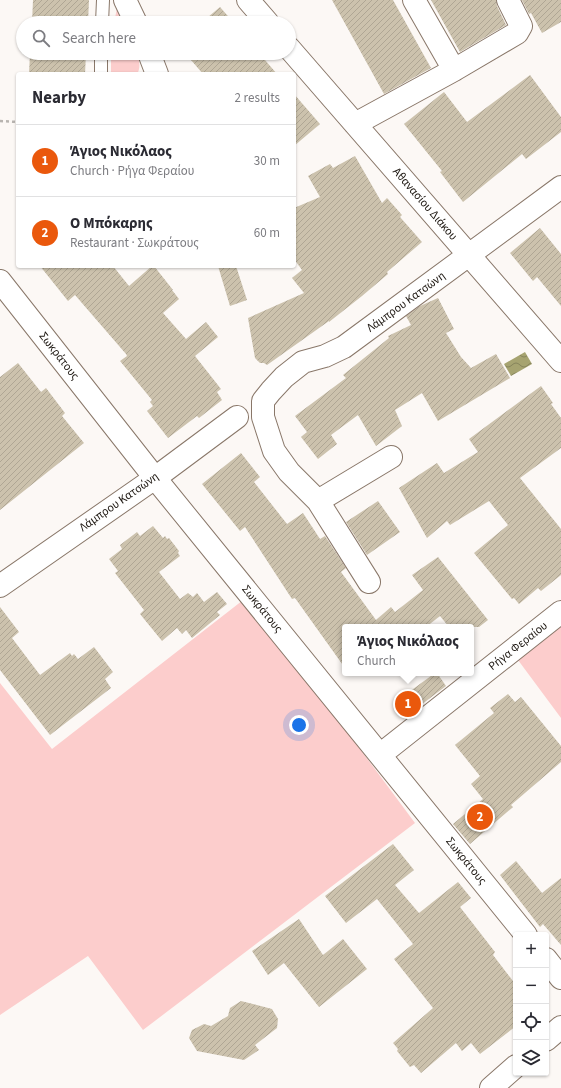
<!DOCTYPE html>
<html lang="en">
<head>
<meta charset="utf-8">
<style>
	body { margin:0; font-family:"Source Sans 3",sans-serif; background:#f2f2f3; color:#2b2b33 }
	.controls { position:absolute; right:12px; bottom:12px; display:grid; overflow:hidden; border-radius:4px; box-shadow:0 1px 3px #0004 }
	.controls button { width:36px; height:36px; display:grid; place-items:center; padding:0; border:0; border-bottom:1px solid #e1e1e2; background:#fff; color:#2b2b33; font:20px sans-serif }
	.you { position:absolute; left:299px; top:725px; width:14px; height:14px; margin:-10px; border:3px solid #fff; border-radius:50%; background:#1a73e8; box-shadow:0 0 0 6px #1a73e833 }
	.badge { display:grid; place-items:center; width:26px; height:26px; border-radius:50%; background:#ea580c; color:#fff; font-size:13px; font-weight:700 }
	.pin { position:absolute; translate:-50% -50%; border:2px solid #fff; box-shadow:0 1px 4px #0006 }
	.popup { position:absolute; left:342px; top:624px; width:132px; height:52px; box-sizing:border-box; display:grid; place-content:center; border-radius:4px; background:#fff; filter:drop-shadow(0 1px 3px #0005); font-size:13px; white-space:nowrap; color:#7c7c81 }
	.popup b { font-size:15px; color:#2b2b33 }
	.popup::after { content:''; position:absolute; left:50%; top:100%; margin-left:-8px; border:8px solid transparent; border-top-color:#fff }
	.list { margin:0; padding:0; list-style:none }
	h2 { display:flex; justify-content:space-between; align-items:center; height:52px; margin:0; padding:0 16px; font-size:17px }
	h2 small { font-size:13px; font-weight:400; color:#7c7c81 }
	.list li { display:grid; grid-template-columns:26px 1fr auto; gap:12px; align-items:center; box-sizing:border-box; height:72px; padding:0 16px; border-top:1px solid #e1e1e2 }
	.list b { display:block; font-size:15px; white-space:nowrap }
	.list p { margin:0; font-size:13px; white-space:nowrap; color:#7c7c81 }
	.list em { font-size:13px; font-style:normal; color:#7c7c81 }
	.icon { flex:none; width:22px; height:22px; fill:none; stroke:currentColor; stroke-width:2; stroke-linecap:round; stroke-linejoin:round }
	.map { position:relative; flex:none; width:561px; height:1088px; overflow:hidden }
	.search { position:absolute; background:#fff; box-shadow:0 1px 3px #0004; left:16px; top:16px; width:280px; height:44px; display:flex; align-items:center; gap:10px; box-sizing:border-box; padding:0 14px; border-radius:22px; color:#7c7c81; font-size:15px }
	.panel { position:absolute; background:#fff; box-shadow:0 1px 3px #0004; left:16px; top:72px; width:280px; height:196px; border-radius:4px }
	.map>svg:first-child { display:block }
	.green { fill:#fccdcc }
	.water { fill:url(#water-waves) }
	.building { fill:url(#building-hatch) }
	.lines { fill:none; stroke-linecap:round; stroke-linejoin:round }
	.lane-casing { stroke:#897769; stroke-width:14 }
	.street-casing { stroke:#897769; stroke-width:24 }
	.secondary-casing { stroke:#897769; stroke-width:24 }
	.path { stroke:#b8b4b0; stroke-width:2.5; stroke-dasharray:3 3; stroke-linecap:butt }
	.lane { stroke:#fff; stroke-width:12 }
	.street { stroke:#fff; stroke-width:22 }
	.secondary { stroke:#fff; stroke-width:22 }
	.labels { text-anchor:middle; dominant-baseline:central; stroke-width:3; stroke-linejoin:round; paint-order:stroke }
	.street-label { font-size:12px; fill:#1c1610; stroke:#fff }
</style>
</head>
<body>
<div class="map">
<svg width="561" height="1088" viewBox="0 0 561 1088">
	<defs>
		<pattern id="water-waves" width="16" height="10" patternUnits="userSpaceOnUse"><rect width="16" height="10" fill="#a6a370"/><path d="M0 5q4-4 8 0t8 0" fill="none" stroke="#86845b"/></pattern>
		<pattern id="building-hatch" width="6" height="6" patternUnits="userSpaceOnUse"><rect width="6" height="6" fill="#ccc2ad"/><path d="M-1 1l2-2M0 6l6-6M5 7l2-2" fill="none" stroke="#afa694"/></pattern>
	</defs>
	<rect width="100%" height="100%" fill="#fcf8f5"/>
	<!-- green -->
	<path class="green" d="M118 3 129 23H114Z
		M111 53H138C139 60 141 68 137 74H111Z
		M247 597 415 823 143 1030 88 956 0 1015V683L52 749Z
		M561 626V718L518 660Z"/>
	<!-- water -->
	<path class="water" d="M525 352 532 364 511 376 504 364Z"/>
	<!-- building -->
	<path class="building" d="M33 0H89L88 23H32Z
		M332 0H393L431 68 384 94Z
		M431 0H496L497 6 506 25 460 52Z
		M522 0H561V22L542 33 531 13 529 14Z
		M220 7 234 23H201Z
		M30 53H86L85 74H29Z
		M185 53H259L277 74H203Z
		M530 75 561 117V132L526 159 522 154 463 202 440 172 442 171 404 124 444 92 467 122Z
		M294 94 320 124 294 146Z
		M355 156 382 203 387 198 402 215 400 217 422 242 387 272 388 274 362 296 329 322V321L267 365 264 363H260L255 358 248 318 304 293 292 278 302 270 294 259V208L320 197 308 176 330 164 333 168Z
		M540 228 561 254V306L537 277 533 281 510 253Z
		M40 266H113L129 286 152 266H154L173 290H172L179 299 163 313 186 339 206 322 218 337 195 356 221 389 217 392 222 400 199 418 197 416 168 438 147 411 153 406 150 402 152 400 120 361 127 356 126 354 75 295 68 301Z
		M218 266H236L247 300 230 306Z
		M438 298 454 329 446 333 461 357 471 368 496 354 510 378 438 421 422 393 395 410 402 426 376 446 358 415 331 435 337 444 318 459 301 437 307 432 295 416 346 378 343 375 389 338 388 336 411 325 406 316 420 306Z
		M18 363 41 392 46 388 65 413 62 416 84 443 0 510V377Z
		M541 386 553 403 551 404 561 418V448L520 478 561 529V575L541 591 538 588 519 604 514 598 512 599 474 553 508 525 489 501 450 525 447 521 427 538 399 488 437 463 444 473 478 452 469 439Z
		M241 453 260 477 254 482 287 524 303 513 320 539 325 536 346 568 341 572 376 620 391 607 395 612 423 590 412 575 438 557 488 620 479 627H449L440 616 426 627H345V668L295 598 292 599 245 527 240 531 202 484Z
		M378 501 400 532 367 555 346 522Z
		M153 526 163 538 165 536 167 539 169 538 179 551 178 553 180 556 159 572 180 599 188 593 193 597 197 593 204 602 217 592 227 604 217 612 220 615 192 638 186 630 182 634 177 628 162 641 140 614 144 610 115 573 118 571 109 559 122 549 120 545 137 532 140 536Z
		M0 607 19 632 12 638 40 675 70 653 72 656 74 654 78 659 94 647 113 672 105 679 111 688 50 735 0 670Z
		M435 673H437L446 686 405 717 394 703Z
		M508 694 515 702 521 697 561 746V762L511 805 513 807 470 844 453 824 483 799 471 784 480 776 455 745 494 713 490 708Z
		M393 844 414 870 395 885 419 913 458 882 471 898 460 907 495 952 493 955 516 985V1026L480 1054 471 1043 462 1051 456 1043 421 1073 414 1065 410 1067 397 1051 398 1049 393 1043 433 1008 394 959 413 944 377 899 346 923 325 896Z
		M516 861 542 893 561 878V945L543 924 540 927 500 875Z
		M299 919 323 955 343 939 367 969 319 1007 284 963 268 975 252 951Z
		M241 1001 272 1009 278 1019 277 1028 255 1045 259 1050 244 1060 197 1051 189 1038 192 1030 204 1024 211 1026 228 1016 230 1008Z"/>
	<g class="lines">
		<!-- lane casing -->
		<g class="lane-casing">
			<path id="lane" d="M102 23 103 0
				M101 74V53"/>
		</g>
		<!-- street casing -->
		<g class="street-casing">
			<path id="street" d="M125 0 136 23
				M248 0 268 23
				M414 0 454 70
				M289 48 561 361
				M149 53 157 74
				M355 124 454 70 517 33 521 26 508 0
				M0 281 155 478 526 935
				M318 501 391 457
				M369 582 318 501 289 472 274 451 263 417V401L271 391 284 377 303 362 325 356 344 347 561 187
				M0 586 155 478 237 417
				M380 755 561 612
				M546 959 561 978"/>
		</g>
		<!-- secondary casing -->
		<g class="secondary-casing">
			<path id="secondary" d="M546 1040 561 1027
				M491 1088 516 1066"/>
		</g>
		<!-- path -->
		<path class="path" d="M0 121 18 122"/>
		<!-- lane -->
		<use href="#lane" class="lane"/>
		<!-- street -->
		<use href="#street" class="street"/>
		<!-- secondary -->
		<use href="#secondary" class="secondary"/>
	</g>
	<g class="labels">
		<!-- street labels -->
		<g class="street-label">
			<text transform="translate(425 204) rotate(49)">Αθανασίου Διάκου</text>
			<text transform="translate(406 302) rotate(-36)">Λάμπρου Κατσώνη</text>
			<text transform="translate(59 356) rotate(52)">Σωκράτους</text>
			<text transform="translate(119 502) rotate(-35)">Λάμπρου Κατσώνη</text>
			<text transform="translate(262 609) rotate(51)">Σωκράτους</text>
			<text transform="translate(518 646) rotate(-38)">Ρήγα Φεραίου</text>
			<text transform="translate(466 861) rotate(51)">Σωκράτους</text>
		</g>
	</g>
</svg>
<div class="controls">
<button>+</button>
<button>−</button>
<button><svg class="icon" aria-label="locate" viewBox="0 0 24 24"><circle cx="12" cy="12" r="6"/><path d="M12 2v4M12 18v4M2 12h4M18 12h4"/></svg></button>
<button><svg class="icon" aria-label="layers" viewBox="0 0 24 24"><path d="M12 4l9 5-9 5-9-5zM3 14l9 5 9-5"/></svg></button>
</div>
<div class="you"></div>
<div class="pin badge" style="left:408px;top:704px">1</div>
<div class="popup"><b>Άγιος Νικόλαος</b>Church</div>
<div class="pin badge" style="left:480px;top:817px">2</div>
<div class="search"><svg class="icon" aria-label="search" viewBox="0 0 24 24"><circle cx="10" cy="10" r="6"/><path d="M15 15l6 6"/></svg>Search here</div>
<section class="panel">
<h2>Nearby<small>2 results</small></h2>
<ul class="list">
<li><span class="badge">1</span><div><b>Άγιος Νικόλαος</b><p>Church · Ρήγα Φεραίου</p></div><em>30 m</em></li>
<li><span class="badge">2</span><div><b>Ο Μπόκαρης</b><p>Restaurant · Σωκράτους</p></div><em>60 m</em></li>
</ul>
</section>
</div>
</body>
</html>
